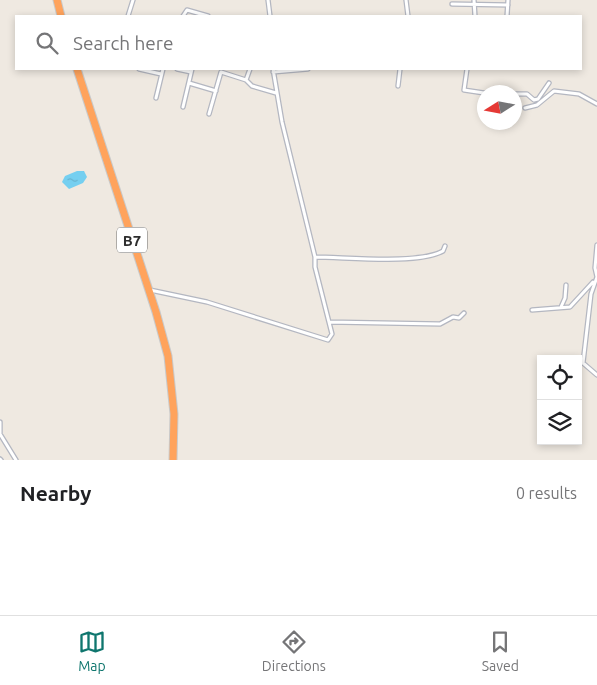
<!DOCTYPE html>
<html lang="en">
<head>
<meta charset="utf-8">
<style>
	body { margin:0; font-family:Ubuntu,sans-serif; background:#f6f6f6; color:#202124 }
	.controls { position:absolute; right:15px; bottom:15px; display:grid; overflow:hidden; border-radius:0px; box-shadow:0 2px 8px #0003 }
	.controls button { width:45px; height:45px; display:grid; place-items:center; padding:0; border:0; border-bottom:1px solid #e0e0e0; background:#fff; color:#202124; font:25px sans-serif }
	.compass { position:absolute; left:477px; top:85px; width:45px; height:45px; border-radius:50%; background:#fff; box-shadow:0 2px 8px #0003; rotate:259deg }
	.list { margin:0; padding:0; list-style:none }
	h2 { display:flex; justify-content:space-between; align-items:center; height:65px; margin:0; padding:0 20px; font-size:21px }
	h2 small { font-size:16px; font-weight:400; color:#757577 }
	.icon { flex:none; width:28px; height:28px; fill:none; stroke:currentColor; stroke-width:2; stroke-linecap:round; stroke-linejoin:round }
	.map { position:relative; flex:none; width:597px; height:460px; overflow:hidden }
	.search { position:absolute; background:#fff; box-shadow:0 2px 8px #0003; left:15px; right:15px; top:15px; height:55px; display:flex; align-items:center; gap:12px; box-sizing:border-box; padding:0 18px; border-radius:0px; color:#757577; font-size:19px }
	.sheet { height:155px; background:#fff }
	nav { display:flex; justify-content:space-around; align-items:center; box-sizing:border-box; height:70px; border-top:1px solid #e0e0e0; background:#fff; font-size:14px; color:#757577 }
	nav a { display:grid; justify-items:center; gap:2px }
	nav .on { color:#0f766e }
	.map>svg:first-child { display:block }
	.water { fill:url(#water-ripples) }
	.lines { fill:none; stroke-linecap:round; stroke-linejoin:round }
	.street-casing { stroke:#b4b7c1; stroke-width:5.5 }
	.highway-casing { stroke:#c9c9c9; stroke-width:9 }
	.street { stroke:#fff; stroke-width:3 }
	.highway { stroke:#ffa35c; stroke-width:7 }
	.labels { text-anchor:middle; dominant-baseline:central; stroke-width:4; stroke-linejoin:round; paint-order:stroke }
	.shield { fill:#fff; stroke:#6d6d6d; stroke-width:1 }
	.shield-label { font-size:15px; font-weight:bold; fill:#2e2e2e }
</style>
</head>
<body>
<div class="map">
<svg width="597" height="460" viewBox="0 0 597 460">
	<defs>
		<pattern id="water-ripples" width="26" height="14" patternUnits="userSpaceOnUse" patternTransform="scale(1.25)"><rect width="26" height="14" fill="#75cff0"/><path d="M2 4q2-2 4 0t4 0M15 11q2-2 4 0t4 0" fill="none" stroke="#66b2ce"/></pattern>
	</defs>
	<rect width="100%" height="100%" fill="#efe9e1"/>
	<!-- water -->
	<path class="water" d="M77 171H84L87 177 83 183 69 189 62 182 65 176Z"/>
	<g class="lines">
		<!-- street casing -->
		<g class="street-casing">
			<path id="street" d="M268 0 270 16
				M406 0 408 16
				M474 0 475 16
				M452 4 508 5
				M128 16 133 0
				M183 16 187 10 208 16
				M507 16 508 0
				M139 69 161 74
				M177 69 191 72
				M273 69 282 122 315 257
				M467 69 464 90 484 93
				M273 72 308 69
				M246 80 250 69
				M189 83 216 91
				M398 86 400 69
				M514 94H527L534 100 538 99 549 83
				M156 98 163 69
				M183 107 192 69
				M525 108 537 105 554 91 579 94 597 104
				M209 114 221 72 246 80 252 86 276 93
				M597 245 595 268 597 277 591 294 583 363 597 375
				M150 290 207 302 328 340 332 334 315 267V257C346 257 418 265 443 251L445 246
				M561 307 565 298 566 285
				M532 310 570 307 593 282
				M329 322 440 324 453 317 459 318 464 313
				M0 422V434L16 460
				M0 459 1 460"/>
		</g>
		<!-- highway casing -->
		<g class="highway-casing">
			<path id="highway" d="M57 0 61 16
				M77 69 156 312 168 356 174 414 173 460"/>
		</g>
		<!-- street -->
		<use href="#street" class="street"/>
		<!-- highway -->
		<use href="#highway" class="highway"/>
	</g>
	<g class="labels">
		<!-- shield labels -->
		<rect class="shield" x="117" y="227.5" width="30" height="25" rx="4"/>
		<g class="shield-label">
			<text x="132" y="240">B7</text>
		</g>
	</g>
</svg>
<div class="controls">
<button><svg class="icon" aria-label="locate" viewBox="0 0 24 24"><circle cx="12" cy="12" r="6"/><path d="M12 2v4M12 18v4M2 12h4M18 12h4"/></svg></button>
<button><svg class="icon" aria-label="layers" viewBox="0 0 24 24"><path d="M12 4l9 5-9 5-9-5zM3 14l9 5 9-5"/></svg></button>
</div>
<svg class="compass" viewBox="-18 -18 36 36"><path d="M0-13l5 13h-10z" fill="#e53935"/><path d="M0 13l5-13h-10z" fill="#757577"/></svg>
<div class="search"><svg class="icon" aria-label="search" viewBox="0 0 24 24"><circle cx="10" cy="10" r="6"/><path d="M15 15l6 6"/></svg>Search here</div>
</div>
<section class="sheet">
<h2>Nearby<small>0 results</small></h2>
<ul class="list">
</ul>
</section>
<nav>
<a class="on"><svg class="icon" aria-label="map" viewBox="0 0 24 24"><path d="M3 6l6-2 6 2 6-2v14l-6 2-6-2-6 2zM9 4v14M15 6v14"/></svg>Map</a>
<a><svg class="icon" aria-label="directions" viewBox="0 0 24 24"><path d="M12 3l9 9-9 9-9-9zM9 14v-3h6M13 9l2 2-2 2"/></svg>Directions</a>
<a><svg class="icon" aria-label="saved" viewBox="0 0 24 24"><path d="M7 4h10v16l-5-4-5 4z"/></svg>Saved</a>
</nav>
</body>
</html>
